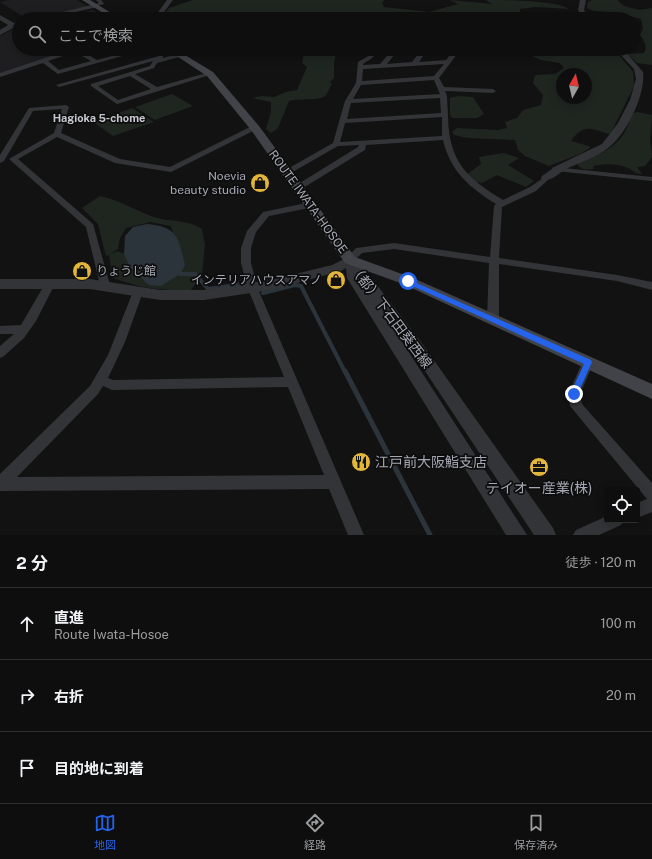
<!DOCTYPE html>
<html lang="ja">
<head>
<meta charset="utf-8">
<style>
	body { margin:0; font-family:"Public Sans","Noto Sans JP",sans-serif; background:#1c1c1c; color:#f1f3f6 }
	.controls { position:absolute; right:12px; bottom:12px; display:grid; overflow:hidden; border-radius:4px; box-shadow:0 2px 10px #0003 }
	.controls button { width:36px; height:36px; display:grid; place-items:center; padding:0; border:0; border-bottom:1px solid #2e2e2e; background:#0e0e0e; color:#f1f3f6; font:20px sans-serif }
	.compass { position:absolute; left:556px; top:68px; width:36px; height:36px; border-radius:50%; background:#0e0e0e; box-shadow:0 2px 10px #0003; rotate:8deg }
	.stop { position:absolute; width:12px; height:12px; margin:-9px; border:3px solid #2563eb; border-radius:50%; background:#fff }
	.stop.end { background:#2563eb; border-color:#fff; box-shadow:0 1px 4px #0008 }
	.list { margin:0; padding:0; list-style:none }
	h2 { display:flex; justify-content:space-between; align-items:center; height:52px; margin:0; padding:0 16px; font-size:17px }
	h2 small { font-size:13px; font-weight:400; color:#9b9c9e }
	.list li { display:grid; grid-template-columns:26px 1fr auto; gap:12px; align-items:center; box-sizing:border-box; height:72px; padding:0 16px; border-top:1px solid #2e2e2e }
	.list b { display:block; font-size:15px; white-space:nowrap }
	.list p { margin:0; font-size:13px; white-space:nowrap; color:#9b9c9e }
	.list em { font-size:13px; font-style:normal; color:#9b9c9e }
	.icon { flex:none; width:22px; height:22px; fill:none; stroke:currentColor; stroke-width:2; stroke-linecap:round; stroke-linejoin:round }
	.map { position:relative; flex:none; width:652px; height:535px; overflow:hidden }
	.search { position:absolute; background:#0e0e0e; box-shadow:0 2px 10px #0003; left:12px; right:12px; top:12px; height:44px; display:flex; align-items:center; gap:10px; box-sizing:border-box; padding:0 14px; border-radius:22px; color:#9b9c9e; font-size:15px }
	.sheet { height:268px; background:#0e0e0e }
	nav { display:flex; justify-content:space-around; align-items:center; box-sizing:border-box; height:56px; border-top:1px solid #2e2e2e; background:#0e0e0e; font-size:11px; color:#9b9c9e }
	nav a { display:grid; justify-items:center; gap:2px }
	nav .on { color:#2563eb }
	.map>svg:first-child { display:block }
	.built { fill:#1e1e20 }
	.green { fill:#1f2620; fill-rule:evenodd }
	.water { fill:#2c343b }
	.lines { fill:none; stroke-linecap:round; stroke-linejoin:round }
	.stream-far1 { stroke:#2c343b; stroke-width:4 }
	.stream { stroke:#2c343b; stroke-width:5 }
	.minor { fill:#333438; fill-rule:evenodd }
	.tertiary { fill:#333438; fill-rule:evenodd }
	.secondary { fill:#414348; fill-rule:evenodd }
	.route { fill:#2563eb }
	.labels { text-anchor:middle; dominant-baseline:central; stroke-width:3.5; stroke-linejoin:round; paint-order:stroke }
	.far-neighbourhood-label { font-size:11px; font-weight:bold; fill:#c5c7cf; stroke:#0d0d0e }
	.poi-label { font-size:12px; fill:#a5a8b3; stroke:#0d0d0e; text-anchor:end }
	.street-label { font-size:12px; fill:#a5a8b3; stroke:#0d0d0e }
	.near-street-label { font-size:14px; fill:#a5a8b3; stroke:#0d0d0e }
	.near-poi-label { font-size:14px; fill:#a5a8b3; stroke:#0d0d0e; text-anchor:start }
</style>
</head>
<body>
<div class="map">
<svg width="652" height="535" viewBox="0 0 652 535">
	<rect width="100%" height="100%" fill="#121213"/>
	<!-- built -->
	<path class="built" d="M9 0H77L89 7 37 19H27L0 2Z
		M93 10 108 19H52Z
		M19 26V49H75L0 74V36Z"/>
	<!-- green -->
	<path class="green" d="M193 0H384L382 3 384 7 429 12 458 4 450 0 492 4 486 0C503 0 557 0 569 9L535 7 520 9V12L462 13 408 19H161L169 8Z
		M592 0H617L624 6 639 10 652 8V65L637 63 627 54 644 53C648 46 644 41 640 35L643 28 641 19 613 12 594 11 587 8 588 2Z
		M510 14 582 19H430L463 15Z
		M305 49H345L336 54 334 62V78L330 82 332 84C329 88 328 93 325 96 320 101 298 98 289 101L278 128 271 133 266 129 271 112V102L252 98 262 96 274 97 286 92 297 90 307 67 302 63Z
		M552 49H614L633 72 634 86 611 133 608 134C590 128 583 124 571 141L589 146 590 148 580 154 549 166 525 156 518 150 515 140 468 138 454 135 452 132 457 128 498 130 507 128 505 122 517 118 523 110 541 105 543 95 533 83 535 75 555 74 564 68 560 63 541 60 530 55 556 54 557 52ZM562 74H586V98H562Z
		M172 94 193 106 155 120 135 107Z
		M458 96 473 97 484 114 477 118H452L450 115V98Z
		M132 108 154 122 113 136 93 122Z
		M638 112 652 115 650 141 652 157 645 166 637 167 642 174C634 174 633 170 628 168 617 163 603 164 593 166L594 169C588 170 580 170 577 164 595 156 615 150 626 130 628 125 630 119 633 113Z
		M503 153 519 158 508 165 534 181 526 187 497 175 482 183 473 181 466 175 481 164 479 157Z
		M100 196C121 200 140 214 161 219 176 222 188 220 202 229L205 245 202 275 191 290C163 291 139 288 113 278L109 255 106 256 98 224 82 208ZM150 222 171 226 177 249 128 256 118 251 110 254 118 249 120 238 126 228Z"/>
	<!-- water -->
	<path class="water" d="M147 224C178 227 178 237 185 265L180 274 161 286 149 285 130 267 124 254 125 236 133 227Z"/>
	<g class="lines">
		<!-- stream-far1 -->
		<path class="stream-far1" d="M180 274H195L208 289 242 284
			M263 293 295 285 301 286 345 372"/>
		<!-- stream -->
		<path class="stream" d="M345 371 430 535"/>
		<!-- minor -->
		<path class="minor" d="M96 0H101L104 4 93 7V5L99 3Z
			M72 49H81L80 50 97 60 138 49H147L58 74 43 63 0 77V73ZM75 52 91 61 59 70 48 61Z
			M375 49 380 50 371 59 364 63 363 65 380 64 393 49H399L387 64 412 62 422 49H428L419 62 446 60 455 49H461L439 78 444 87 493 89 496 91 493 93 445 91 447 96C447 102 448 110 448 117 449 162 467 178 503 200L530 187 546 176 550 178 536 191 502 207 499 258 617 275 652 282V290L617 281 499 264V319L497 322H489L487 319 489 263 394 249 362 253 353 262H347L345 260 356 248 394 243 490 257 494 206 496 204C470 188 450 171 443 140L366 145 365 150 298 191 295 190V186L358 147 359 145 338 146 289 174H283L282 172 333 143 345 101 356 83 358 62 367 57ZM444 64 434 76 362 81 363 69ZM434 80 440 94 353 99 361 85ZM440 98 441 113 347 119 351 103ZM442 117V136L340 142 345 123Z
			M181 53 183 54V56L157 63 154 68 135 74 157 87 210 72 213 74 117 104 91 86V84L150 66 153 61 59 87 56 85 159 56H163V58ZM130 76 151 89 118 100 98 86Z
			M66 105 69 107 61 133 120 159 170 167 252 126 259 128 171 172 115 163 57 137 18 159 93 224 110 285 105 289 100 285 86 227 9 159 54 133 62 109 33 111 4 161 0 163V155L29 108Z
			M553 167 652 177V181L556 171 552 169Z
			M311 202 314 203 315 205 314 207 269 216 256 232 251 248V263L258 289 364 535H348L329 489 0 491V474L90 386 108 355 134 289H142L143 292 125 342 108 378 113 380 284 377 248 289 241 263V248L247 231 263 212ZM103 386 112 390 288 387 324 475 17 477 98 394Z
			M50 280 55 284 36 321 24 338 4 356 0 358V346L14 334H0V326L21 325 46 282Z
			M588 357 592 359 594 362 580 394 582 404 652 483V512L637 518V503L647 499 570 406 568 394 584 359Z
			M607 516V520H624L621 525 599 535H573L576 530Z"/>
		<!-- tertiary -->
		<path class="tertiary" d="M167 0H173L159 19H153Z
			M580 0H586L584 10 590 19H584L578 10Z
			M95 4 97 5V7L46 19H34Z
			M0 15 14 23 19 21V25L0 35V30L8 25 0 20Z
			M615 49H623L643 72C646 94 626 135 608 148 596 158 580 162 566 169 559 173 551 182 542 180L541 178 542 176 556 166 602 144 618 123 630 100 636 79 634 69Z
			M350 256 356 258 421 342 553 528 556 535H534L411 350 388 320 527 535H506L347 278 346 268 341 271 271 290 204 300H160L90 289H0V279H90L160 290H204L271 280 332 265Z"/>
		<!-- secondary -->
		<path class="secondary" d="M82 0H90L121 19H113Z
			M166 49H175L213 72 259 126 355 257 413 278 652 384V399L403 284 345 263 251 130 207 76Z"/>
	</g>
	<!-- route -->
	<path class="route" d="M406 280H410L591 360 592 362 577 396 574 397 570 394 584 364 406 283Z"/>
	<!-- icons -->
	<defs>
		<g id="shop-disc" transform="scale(1)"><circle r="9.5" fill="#e2b53b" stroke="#0d0d0e"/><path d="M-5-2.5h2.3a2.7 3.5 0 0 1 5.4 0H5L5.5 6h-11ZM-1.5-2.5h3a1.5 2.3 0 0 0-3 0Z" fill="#111"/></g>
		<g id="restaurant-disc" transform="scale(1)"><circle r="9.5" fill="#e2b53b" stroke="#0d0d0e"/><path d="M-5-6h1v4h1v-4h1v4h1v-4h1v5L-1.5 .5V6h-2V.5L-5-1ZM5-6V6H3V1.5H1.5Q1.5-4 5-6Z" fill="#111"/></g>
		<g id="office-disc" transform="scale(1)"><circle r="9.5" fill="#e2b53b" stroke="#0d0d0e"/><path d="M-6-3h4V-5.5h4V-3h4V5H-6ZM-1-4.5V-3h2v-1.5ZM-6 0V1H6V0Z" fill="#111"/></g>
	</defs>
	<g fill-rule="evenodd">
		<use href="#shop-disc" x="260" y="183"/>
		<use href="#shop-disc" x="82" y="271"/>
		<use href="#shop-disc" x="336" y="280"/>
		<use href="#restaurant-disc" x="361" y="462"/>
		<use href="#office-disc" x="539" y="467"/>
	</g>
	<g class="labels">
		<!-- far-neighbourhood labels -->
		<g class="far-neighbourhood-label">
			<text x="99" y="118">Hagioka 5-chome</text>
		</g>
		<!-- poi labels -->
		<g class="poi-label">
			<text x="246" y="176">Noevia<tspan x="246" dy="14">beauty studio</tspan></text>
			<text x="96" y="271" text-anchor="start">りょうじ館</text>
			<text x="322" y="280">インテリアハウスアマノ</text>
		</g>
		<!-- street labels -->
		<g class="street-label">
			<text transform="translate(308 202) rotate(54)">ROUTE IWATA-HOSOE</text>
		</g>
		<!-- near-street labels -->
		<g class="near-street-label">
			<text transform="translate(391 316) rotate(53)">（都）下石田葵西線</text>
		</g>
		<!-- near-poi labels -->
		<g class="near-poi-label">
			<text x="375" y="462">江戸前大阪鮨支店</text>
			<text x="539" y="488" text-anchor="middle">テイオー産業(株)</text>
		</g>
	</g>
</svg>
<div class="controls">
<button><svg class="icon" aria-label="locate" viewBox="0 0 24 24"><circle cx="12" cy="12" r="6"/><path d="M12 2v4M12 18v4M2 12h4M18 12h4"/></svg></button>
</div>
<svg class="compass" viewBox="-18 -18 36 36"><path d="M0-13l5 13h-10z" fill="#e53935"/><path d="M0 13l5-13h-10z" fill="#9b9c9e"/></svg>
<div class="stop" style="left:408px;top:281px"></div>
<div class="stop end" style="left:574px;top:394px"></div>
<div class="search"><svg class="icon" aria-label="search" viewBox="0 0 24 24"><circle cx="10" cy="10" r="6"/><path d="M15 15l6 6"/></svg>ここで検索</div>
</div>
<section class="sheet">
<h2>2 分<small>徒歩 · 120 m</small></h2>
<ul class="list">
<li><svg class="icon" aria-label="ahead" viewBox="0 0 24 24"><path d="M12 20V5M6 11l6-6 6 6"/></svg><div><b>直進</b><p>Route Iwata-Hosoe</p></div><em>100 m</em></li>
<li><svg class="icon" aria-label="right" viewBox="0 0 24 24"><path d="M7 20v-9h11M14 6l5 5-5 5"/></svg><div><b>右折</b></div><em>20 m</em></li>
<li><svg class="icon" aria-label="arrive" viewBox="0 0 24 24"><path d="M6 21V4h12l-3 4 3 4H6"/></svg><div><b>目的地に到着</b></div></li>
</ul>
</section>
<nav>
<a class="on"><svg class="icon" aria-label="map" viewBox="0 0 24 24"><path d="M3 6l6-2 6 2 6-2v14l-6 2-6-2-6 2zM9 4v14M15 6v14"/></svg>地図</a>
<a><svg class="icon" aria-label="directions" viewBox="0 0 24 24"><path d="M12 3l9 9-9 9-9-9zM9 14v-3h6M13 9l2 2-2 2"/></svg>経路</a>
<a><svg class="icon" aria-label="saved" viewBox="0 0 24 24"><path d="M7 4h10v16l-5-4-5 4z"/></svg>保存済み</a>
</nav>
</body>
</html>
